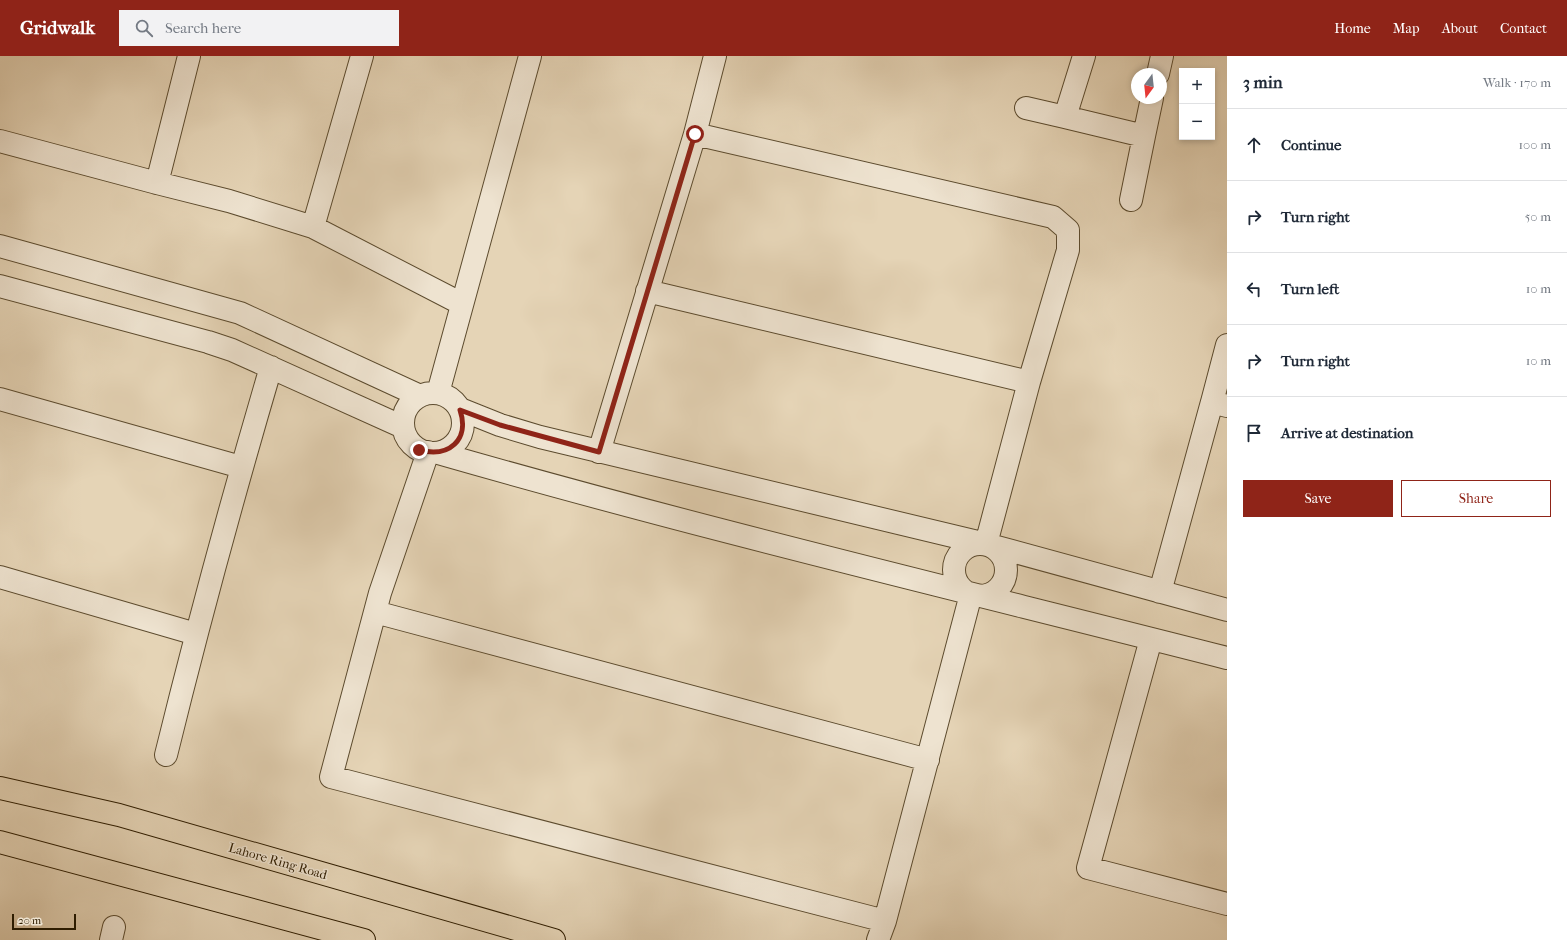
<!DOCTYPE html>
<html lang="en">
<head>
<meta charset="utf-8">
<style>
	body { margin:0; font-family:"IM FELL French Canon",serif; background:#f2f2f3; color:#1f2937 }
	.controls { position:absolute; right:12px; top:12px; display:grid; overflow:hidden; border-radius:0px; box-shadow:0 2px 6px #0003 }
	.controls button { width:36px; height:36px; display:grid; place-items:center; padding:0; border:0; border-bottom:1px solid #e0e1e3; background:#fff; color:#1f2937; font:20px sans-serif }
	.compass { position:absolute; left:1131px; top:12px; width:36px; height:36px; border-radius:50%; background:#fff; box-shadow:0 2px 6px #0003; rotate:195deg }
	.scale { position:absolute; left:12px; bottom:10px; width:64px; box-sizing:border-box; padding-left:4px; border:2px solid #2f1d01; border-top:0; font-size:11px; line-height:14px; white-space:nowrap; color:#2f1d01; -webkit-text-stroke:3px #eee3d0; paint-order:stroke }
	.stop { position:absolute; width:12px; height:12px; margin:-9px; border:3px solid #8f2418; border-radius:50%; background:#fff }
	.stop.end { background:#8f2418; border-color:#fff; box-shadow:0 1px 4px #0008 }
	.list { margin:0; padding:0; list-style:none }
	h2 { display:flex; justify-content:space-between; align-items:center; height:52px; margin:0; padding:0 16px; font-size:17px }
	h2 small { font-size:13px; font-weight:400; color:#747a83 }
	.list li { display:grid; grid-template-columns:26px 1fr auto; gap:12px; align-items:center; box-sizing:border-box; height:72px; padding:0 16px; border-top:1px solid #e0e1e3 }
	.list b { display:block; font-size:15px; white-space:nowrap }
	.list em { font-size:13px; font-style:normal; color:#747a83 }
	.actions { display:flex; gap:8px; padding:12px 16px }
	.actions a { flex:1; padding:9px 0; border:1px solid #8f2418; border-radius:0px; text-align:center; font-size:14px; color:#8f2418 }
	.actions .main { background:#8f2418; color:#fff }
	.icon { flex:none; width:22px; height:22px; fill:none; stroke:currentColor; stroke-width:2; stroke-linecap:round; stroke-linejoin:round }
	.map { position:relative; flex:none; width:1227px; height:884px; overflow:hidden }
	header { display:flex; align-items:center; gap:24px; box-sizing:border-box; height:56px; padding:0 20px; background:#8f2418; color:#fff }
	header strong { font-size:19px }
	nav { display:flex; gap:22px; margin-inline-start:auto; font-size:14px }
	.search { width:280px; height:36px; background:#f2f2f3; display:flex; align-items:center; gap:10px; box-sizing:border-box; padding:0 14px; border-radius:0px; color:#747a83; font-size:15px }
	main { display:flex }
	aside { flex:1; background:#fff }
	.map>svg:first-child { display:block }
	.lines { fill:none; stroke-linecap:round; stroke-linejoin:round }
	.street-casing { stroke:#5c4b2e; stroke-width:24 }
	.highway-casing { stroke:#2f1d01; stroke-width:24 }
	.street { stroke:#eee3d0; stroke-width:22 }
	.highway { stroke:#e5d4b6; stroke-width:22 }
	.route { stroke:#8f2418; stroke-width:5 }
	.labels { text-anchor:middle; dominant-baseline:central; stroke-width:3; stroke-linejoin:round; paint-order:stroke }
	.street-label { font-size:13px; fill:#2f1d01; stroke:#eee3d0 }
</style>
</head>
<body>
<header>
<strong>Gridwalk</strong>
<div class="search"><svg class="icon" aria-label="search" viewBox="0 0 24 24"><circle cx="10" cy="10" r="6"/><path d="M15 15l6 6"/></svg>Search here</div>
<nav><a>Home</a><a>Map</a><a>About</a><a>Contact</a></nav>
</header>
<main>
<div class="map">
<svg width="1227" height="884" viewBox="0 0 1227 884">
	<rect width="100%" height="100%" fill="#e5d4b6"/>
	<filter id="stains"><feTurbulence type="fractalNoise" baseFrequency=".005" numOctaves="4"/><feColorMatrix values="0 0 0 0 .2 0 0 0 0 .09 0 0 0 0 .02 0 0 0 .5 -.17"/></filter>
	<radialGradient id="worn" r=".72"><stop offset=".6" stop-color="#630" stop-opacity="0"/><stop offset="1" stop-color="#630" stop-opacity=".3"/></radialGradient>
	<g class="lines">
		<!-- street casing -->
		<g class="street-casing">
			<path id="street" d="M1084 0 1065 61 1144 80 1152 42
				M1158 18 1162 0
				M1026 52 1065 61
				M695 78 1053 161 1068 174V194L1029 326 986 488
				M0 85 157 127 229 145 313 171 462 248
				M157 127 189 0
				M1131 144 1144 80
				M313 171 362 0
				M0 190 240 257 420 340
				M0 230 208 286 232 294 403 371
				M647 235 1029 326
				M1227 289 1212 346 1227 350
				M438 337 530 0
				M403 367a30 30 0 1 1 60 0a30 30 0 1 1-60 0Z
				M0 343 241 411
				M460 353 500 369 540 381 986 488 1227 554
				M428 396 380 537 331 721 885 865
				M599 396 695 78 715 0
				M438 397C699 472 964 535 1227 602
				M954 514a26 26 0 1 1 52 0a26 26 0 1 1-52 0Z
				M0 521 196 578
				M1160 536 1212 346
				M375 556 928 704
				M1151 583 1088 812 1227 848
				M166 699C198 569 233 440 271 311
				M111 884 114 871
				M878 884 885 865 971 538"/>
		</g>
		<!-- highway casing -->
		<g class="highway-casing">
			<path id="highway" d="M0 732 119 759 554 884
				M0 786 364 884"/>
		</g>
		<!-- street -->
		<use href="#street" class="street"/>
		<!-- highway -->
		<use href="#highway" class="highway"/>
	</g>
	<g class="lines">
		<!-- route -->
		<path class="route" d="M419 394C449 402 470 384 460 354L500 369 599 396 695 78"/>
	</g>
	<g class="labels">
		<!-- street labels -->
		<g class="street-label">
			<text transform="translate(278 805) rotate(16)">Lahore Ring Road</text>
		</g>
	</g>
	<rect width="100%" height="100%" filter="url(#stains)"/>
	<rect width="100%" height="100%" fill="url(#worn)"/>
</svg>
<div class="controls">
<button>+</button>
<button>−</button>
</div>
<svg class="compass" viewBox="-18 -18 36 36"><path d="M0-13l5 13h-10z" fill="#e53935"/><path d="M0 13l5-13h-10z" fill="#747a83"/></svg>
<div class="scale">20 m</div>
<div class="stop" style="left:695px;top:78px"></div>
<div class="stop end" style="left:419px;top:394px"></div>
</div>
<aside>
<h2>3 min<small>Walk · 170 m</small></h2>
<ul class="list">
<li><svg class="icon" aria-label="ahead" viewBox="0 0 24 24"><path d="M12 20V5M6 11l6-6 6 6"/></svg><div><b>Continue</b></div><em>100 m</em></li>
<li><svg class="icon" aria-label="right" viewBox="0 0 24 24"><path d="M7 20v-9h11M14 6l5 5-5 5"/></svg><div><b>Turn right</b></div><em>50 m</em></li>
<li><svg class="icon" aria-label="left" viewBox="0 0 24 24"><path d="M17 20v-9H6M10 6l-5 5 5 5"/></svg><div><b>Turn left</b></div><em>10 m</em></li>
<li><svg class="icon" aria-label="right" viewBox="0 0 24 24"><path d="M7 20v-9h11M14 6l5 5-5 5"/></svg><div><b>Turn right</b></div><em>10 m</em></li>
<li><svg class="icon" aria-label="arrive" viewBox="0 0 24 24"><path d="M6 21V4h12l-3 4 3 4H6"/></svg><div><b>Arrive at destination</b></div></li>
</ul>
<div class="actions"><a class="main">Save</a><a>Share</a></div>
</aside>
</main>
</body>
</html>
